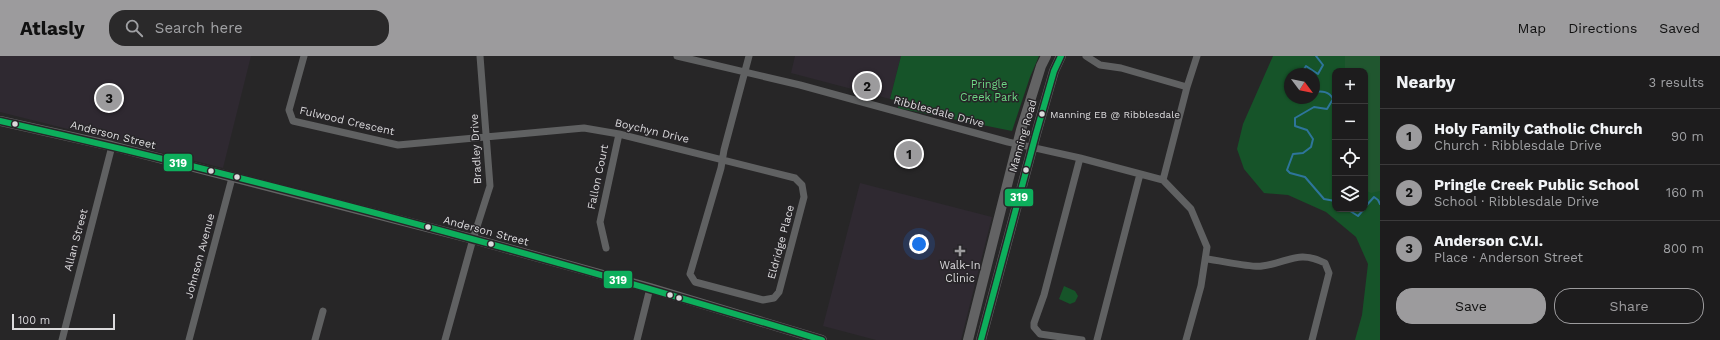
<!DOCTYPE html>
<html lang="en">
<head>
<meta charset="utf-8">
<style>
	body { margin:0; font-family:"Work Sans",sans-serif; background:#2a292a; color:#f1f3f6 }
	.controls { position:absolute; right:12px; top:12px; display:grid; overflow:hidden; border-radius:8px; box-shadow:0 1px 3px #0004 }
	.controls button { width:36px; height:36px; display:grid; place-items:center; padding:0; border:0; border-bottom:1px solid #3b3a3b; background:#1d1c1d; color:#f1f3f6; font:20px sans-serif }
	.compass { position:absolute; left:1284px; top:12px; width:36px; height:36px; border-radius:50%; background:#1d1c1d; box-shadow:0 1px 3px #0004; rotate:122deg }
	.scale { position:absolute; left:12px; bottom:10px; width:103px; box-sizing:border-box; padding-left:4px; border:2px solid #dbdadc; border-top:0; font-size:11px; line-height:14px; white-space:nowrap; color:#dbdadc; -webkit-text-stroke:3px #272528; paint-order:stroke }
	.you { position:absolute; left:919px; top:188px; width:14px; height:14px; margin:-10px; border:3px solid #fff; border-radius:50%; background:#1a73e8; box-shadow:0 0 0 6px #1a73e833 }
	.badge { display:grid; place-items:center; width:26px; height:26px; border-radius:50%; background:#9c9b9d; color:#111; font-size:13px; font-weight:700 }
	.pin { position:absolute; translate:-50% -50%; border:2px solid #fff; box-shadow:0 1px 4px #0006 }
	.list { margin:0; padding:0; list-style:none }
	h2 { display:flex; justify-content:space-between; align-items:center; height:52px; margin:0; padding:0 16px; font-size:17px }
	h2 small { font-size:13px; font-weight:400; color:#a0a1a4 }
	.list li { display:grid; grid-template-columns:26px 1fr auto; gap:12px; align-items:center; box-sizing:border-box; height:56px; padding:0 16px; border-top:1px solid #3b3a3b }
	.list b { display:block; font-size:15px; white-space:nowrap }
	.list p { margin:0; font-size:13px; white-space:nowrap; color:#a0a1a4 }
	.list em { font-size:13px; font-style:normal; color:#a0a1a4 }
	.actions { display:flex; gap:8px; padding:12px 16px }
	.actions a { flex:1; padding:9px 0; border:1px solid #9c9b9d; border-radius:16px; text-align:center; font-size:14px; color:#9c9b9d }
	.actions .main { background:#9c9b9d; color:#111 }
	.icon { flex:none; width:22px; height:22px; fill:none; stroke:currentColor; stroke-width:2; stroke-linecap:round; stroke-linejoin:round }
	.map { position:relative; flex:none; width:1380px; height:284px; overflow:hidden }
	header { display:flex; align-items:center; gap:24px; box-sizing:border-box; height:56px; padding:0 20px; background:#9c9b9d; color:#111 }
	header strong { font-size:19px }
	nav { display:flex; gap:22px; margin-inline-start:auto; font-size:14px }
	.search { width:280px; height:36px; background:#2a292a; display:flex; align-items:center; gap:10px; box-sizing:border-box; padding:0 14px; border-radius:16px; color:#a0a1a4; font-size:15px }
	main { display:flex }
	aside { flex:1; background:#1d1c1d }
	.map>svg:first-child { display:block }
	.built { fill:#2f2931 }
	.green { fill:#165429; fill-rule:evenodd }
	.forest { fill:#20562f }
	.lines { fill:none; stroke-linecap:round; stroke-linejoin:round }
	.stream { stroke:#2e759b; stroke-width:2 }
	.minor { stroke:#606162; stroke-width:7 }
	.secondary { stroke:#636364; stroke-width:10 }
	.bus-1-casing { stroke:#272528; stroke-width:9 }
	.bus-1 { stroke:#0daf5c; stroke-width:6 }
	.bus-dot { fill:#dbdadc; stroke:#272528; stroke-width:1.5 }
	.poi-dot { fill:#9c9b9d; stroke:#272528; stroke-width:1.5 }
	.labels { text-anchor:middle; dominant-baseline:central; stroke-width:3; stroke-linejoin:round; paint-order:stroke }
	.bus-label { font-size:10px; fill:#dbdadc; stroke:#272528; text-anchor:start }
	.park-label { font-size:11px; fill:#6ed986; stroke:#272528 }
	.street-label { font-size:11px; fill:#dbdadc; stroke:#272528 }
	.poi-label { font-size:11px; fill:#dbdadc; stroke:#272528 }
	.line-badge { stroke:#272528; stroke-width:1.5 }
	.badge-label { font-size:11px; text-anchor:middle; font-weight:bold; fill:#fff }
</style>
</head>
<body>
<header>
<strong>Atlasly</strong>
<div class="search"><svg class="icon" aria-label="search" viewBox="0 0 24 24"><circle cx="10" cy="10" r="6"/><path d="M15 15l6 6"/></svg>Search here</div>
<nav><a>Map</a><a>Directions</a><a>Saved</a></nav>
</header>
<main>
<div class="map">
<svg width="1380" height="284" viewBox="0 0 1380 284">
	<rect width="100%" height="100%" fill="#272627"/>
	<!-- built -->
	<path class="built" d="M0 0H251L223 112 0 56Z
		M795 0H901L890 43 791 17Z
		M860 127 992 161 961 284H876L823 270Z"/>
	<!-- green -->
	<path class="green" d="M901 0H1039L1030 21 1012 75 898 52 899 45 890 43Z
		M1273 0H1380V284H1355L1362 259 1368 208 1356 181 1326 156 1288 139 1264 137 1244 113 1237 93 1243 68ZM1335 15H1365V153H1335ZM1290 18H1314V42H1290Z
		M1064 230 1075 235 1078 240 1075 246 1070 248 1059 243Z"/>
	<!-- forest -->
	<path class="forest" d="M1345 0H1380V135L1371 137 1365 134V15H1345Z"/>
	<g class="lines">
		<!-- stream -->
		<path class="stream" d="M1301 18 1306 10 1318 18 1323 9 1316 0
			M1314 36C1322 35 1329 35 1333 43L1327 53 1314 51 1295 62V70L1307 74 1313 83 1311 91 1303 97 1293 98 1287 114 1290 117 1305 121 1324 143 1335 145
			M1297 42 1299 43 1301 42
			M1365 151 1374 141 1378 144 1380 148
			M1347 153 1358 160 1364 153"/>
		<!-- minor -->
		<path class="minor" d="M304 0 289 54 293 65 398 89 584 72 619 78 795 122 802 129 804 141 779 236 774 242 763 244 695 226 690 218 721 112 724 94 749 0
			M677 0 800 29 1008 86 1080 102 1163 124 1191 153 1207 191 1201 230 1186 284
			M1086 0 1100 9 1121 12 1187 31
			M1080 102 1044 239 1034 267V271L1040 278 1082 284
			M1163 124 1187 31 1197 0
			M606 192 600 166 619 78
			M1206 203C1219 204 1251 212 1262 210 1288 207 1298 193 1325 207L1329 217 1312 284
			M62 284 112 90
			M189 284 232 122
			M315 284 323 255
			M445 284 473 183 490 130 480 0
			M637 284 650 232
			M1097 284 1140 118"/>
		<!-- secondary -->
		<path class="secondary" d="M0 65 112 90 473 183 650 232 822 284
			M968 284 1021 74 1041 10 1046 0
			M981 284 1036 78 1054 15 1061 0"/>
		<!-- bus-1 casing -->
		<g class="bus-1-casing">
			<path id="bus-1" d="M0 65C277 127 551 202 822 284
				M981 284 1036 78 1054 15 1061 0"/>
		</g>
		<!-- bus-1 -->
		<use href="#bus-1" class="bus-1"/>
	</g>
	<!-- markers -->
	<g class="bus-dot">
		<circle cx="1042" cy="58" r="3.5"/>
		<circle cx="15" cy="68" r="3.5"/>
		<circle cx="1026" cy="114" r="3.5"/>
		<circle cx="211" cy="115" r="3.5"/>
		<circle cx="237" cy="121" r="3.5"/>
		<circle cx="428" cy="171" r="3.5"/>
		<circle cx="491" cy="188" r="3.5"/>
		<circle cx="670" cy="239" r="3.5"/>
		<circle cx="679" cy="242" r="3.5"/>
	</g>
	<path class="poi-dot" d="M958 189h4v4h4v4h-4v4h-4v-4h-4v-4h4z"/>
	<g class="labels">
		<!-- bus labels -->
		<g class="bus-label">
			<text x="1050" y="58">Manning EB @ Ribblesdale</text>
		</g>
		<!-- park labels -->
		<g class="park-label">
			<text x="989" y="28">Pringle<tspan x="989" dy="13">Creek Park</tspan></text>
		</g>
		<!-- street labels -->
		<g class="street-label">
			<text transform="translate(939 56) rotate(15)">Ribblesdale Drive</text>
			<text transform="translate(347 65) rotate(13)">Fulwood Crescent</text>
			<text transform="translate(652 75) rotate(13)">Boychyn Drive</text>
			<text transform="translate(113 79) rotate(14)">Anderson Street</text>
			<text transform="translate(1023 80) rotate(-74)">Manning Road</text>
			<text transform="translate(476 93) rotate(-93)">Bradley Drive</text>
			<text transform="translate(598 121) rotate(-78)">Fallon Court</text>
			<text transform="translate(486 175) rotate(15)">Anderson Street</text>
			<text transform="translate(76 184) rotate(-75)">Allan Street</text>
			<text transform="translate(781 186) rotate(-75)">Eldridge Place</text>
			<text transform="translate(200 200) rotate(-75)">Johnson Avenue</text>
		</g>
		<!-- poi labels -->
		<g class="poi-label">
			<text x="960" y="209">Walk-In<tspan x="960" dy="13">Clinic</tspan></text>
		</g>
	</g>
	<g class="line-badge">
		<rect x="163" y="97" width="30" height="19" rx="4" fill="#0daf5c"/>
		<rect x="1004" y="132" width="30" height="19" rx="4" fill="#0daf5c"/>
		<rect x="603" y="214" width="30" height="19" rx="4" fill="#0daf5c"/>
	</g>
	<g class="badge-label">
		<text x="178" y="111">319</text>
		<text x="1019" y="145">319</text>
		<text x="618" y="228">319</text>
	</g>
</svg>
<div class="controls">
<button>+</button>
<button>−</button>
<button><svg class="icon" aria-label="locate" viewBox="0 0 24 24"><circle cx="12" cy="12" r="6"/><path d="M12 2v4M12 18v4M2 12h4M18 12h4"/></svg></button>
<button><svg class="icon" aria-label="layers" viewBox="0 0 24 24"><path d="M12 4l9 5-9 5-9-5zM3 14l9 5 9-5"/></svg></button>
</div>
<svg class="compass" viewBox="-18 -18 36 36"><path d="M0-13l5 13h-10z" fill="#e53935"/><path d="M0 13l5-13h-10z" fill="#a0a1a4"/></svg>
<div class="scale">100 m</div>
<div class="you"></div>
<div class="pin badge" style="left:909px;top:98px">1</div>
<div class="pin badge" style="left:867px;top:30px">2</div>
<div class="pin badge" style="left:109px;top:42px">3</div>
</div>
<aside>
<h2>Nearby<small>3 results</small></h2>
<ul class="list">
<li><span class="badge">1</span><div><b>Holy Family Catholic Church</b><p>Church · Ribblesdale Drive</p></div><em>90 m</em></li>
<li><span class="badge">2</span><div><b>Pringle Creek Public School</b><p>School · Ribblesdale Drive</p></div><em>160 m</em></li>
<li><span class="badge">3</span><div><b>Anderson C.V.I.</b><p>Place · Anderson Street</p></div><em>800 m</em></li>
</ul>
<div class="actions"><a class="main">Save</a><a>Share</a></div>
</aside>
</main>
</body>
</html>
